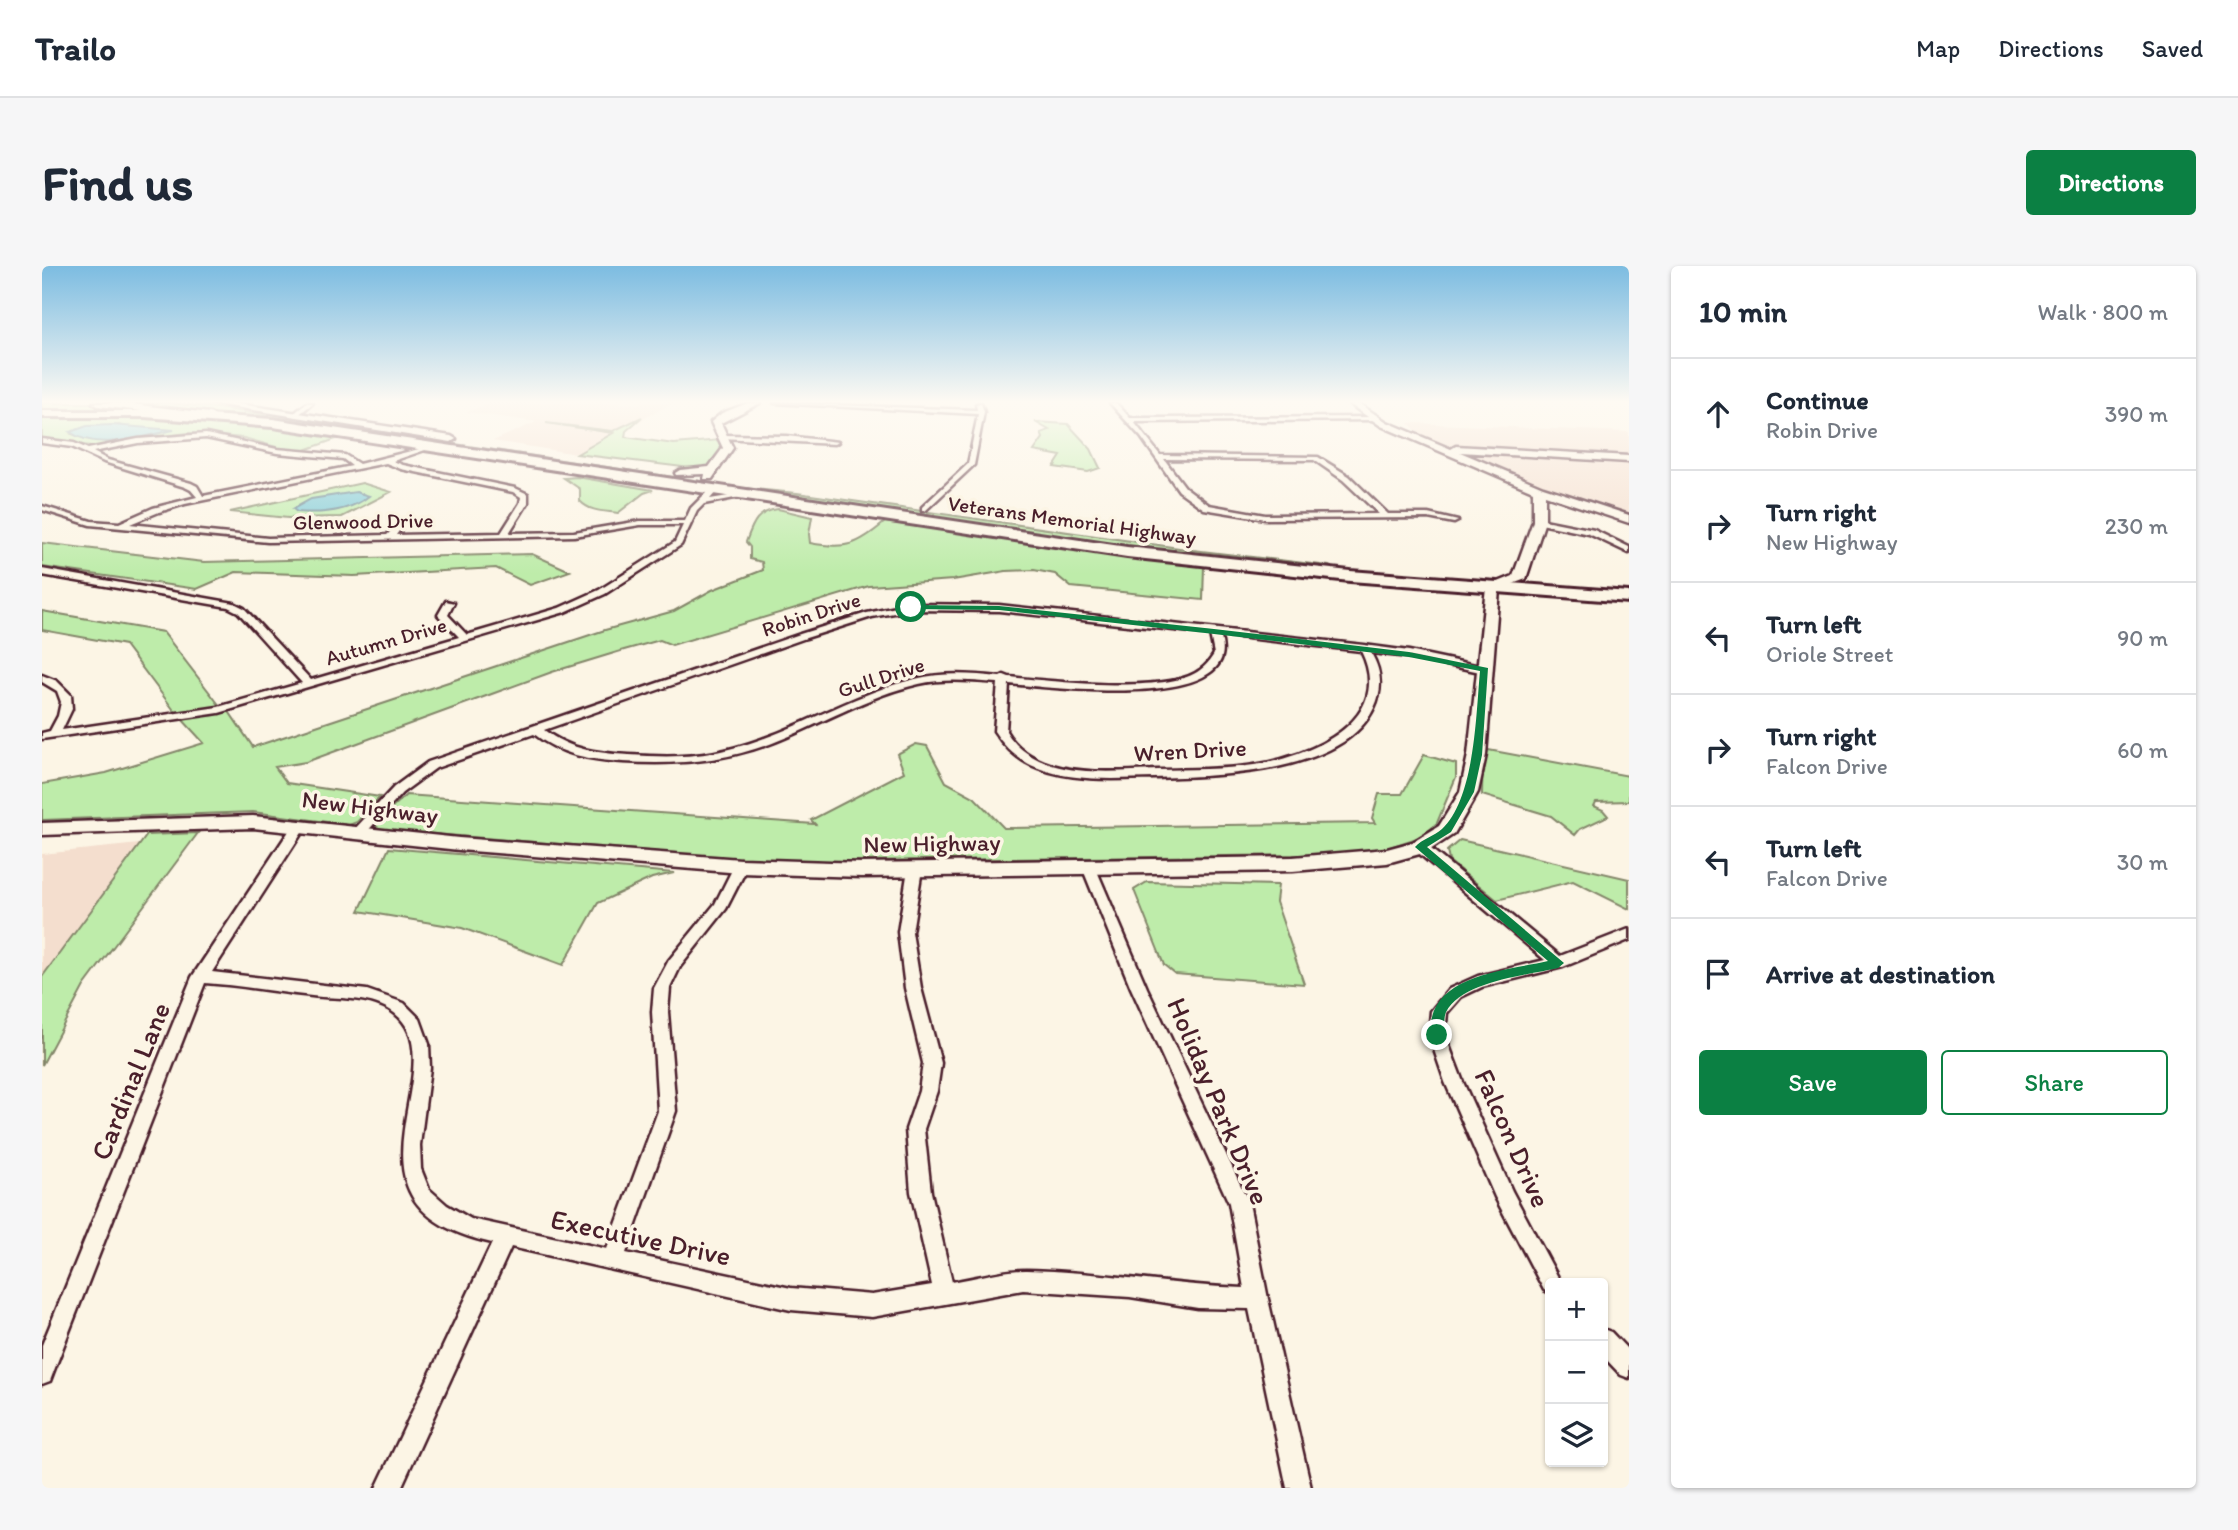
<!DOCTYPE html>
<html lang="en">
<head>
<meta charset="utf-8">
<style>
	body { margin:0; font-family:Itim,sans-serif; background:#f6f6f7; color:#1f2937 }
	.controls { position:absolute; right:21px; bottom:21px; display:grid; overflow:hidden; border-radius:7px; box-shadow:0 2px 5px #0004 }
	.controls button { width:63px; height:63px; display:grid; place-items:center; padding:0; border:0; border-bottom:2px solid #e0e1e3; background:#fff; color:#1f2937; font:35px sans-serif }
	.stop { position:absolute; width:21px; height:21px; margin:-16px; border:5px solid #0b8043; border-radius:50%; background:#fff }
	.stop.end { background:#0b8043; border-color:#fff; box-shadow:0 2px 7px #0008 }
	.list { margin:0; padding:0; list-style:none }
	h2 { display:flex; justify-content:space-between; align-items:center; height:91px; margin:0; padding:0 28px; font-size:30px }
	h2 small { font-size:23px; font-weight:400; color:#747a83 }
	.list li { display:grid; grid-template-columns:46px 1fr auto; gap:21px; align-items:center; box-sizing:border-box; height:112px; padding:0 28px; border-top:2px solid #e0e1e3 }
	.list b { display:block; font-size:26px; white-space:nowrap }
	.list p { margin:0; font-size:23px; white-space:nowrap; color:#747a83 }
	.list em { font-size:23px; font-style:normal; color:#747a83 }
	.actions { display:flex; gap:14px; padding:21px 28px }
	.actions a { flex:1; padding:16px 0; border:2px solid #0b8043; border-radius:7px; text-align:center; font-size:24px; color:#0b8043 }
	.actions .main { background:#0b8043; color:#fff }
	.icon { flex:none; width:38px; height:38px; fill:none; stroke:currentColor; stroke-width:2; stroke-linecap:round; stroke-linejoin:round }
	.map { position:relative; flex:none; width:1587px; height:1222px; overflow:hidden; border-radius:7px }
	header { display:flex; align-items:center; gap:42px; box-sizing:border-box; height:98px; padding:0 35px; background:#fff; border-bottom:2px solid #e0e1e3 }
	header strong { font-size:33px }
	nav { display:flex; gap:38px; margin-inline-start:auto; font-size:24px }
	.intro { display:flex; align-items:center; justify-content:space-between; box-sizing:border-box; height:168px; padding:0 42px }
	h1 { margin:0; font-size:49px }
	.button { padding:18px 32px; border-radius:7px; background:#0b8043; color:#fff; font-size:24px; font-weight:700 }
	main { display:flex; gap:42px; padding:0 42px }
	aside { flex:1; background:#fff; border-radius:7px; box-shadow:0 2px 5px #0004 }
	.map>svg:first-child { display:block }
	.built { fill:#f4dece }
	.green { fill:#beecaa; stroke:#84866a; stroke-width:2; fill-rule:evenodd }
	.water { fill:#7ac9d6; stroke:#678592; stroke-width:2 }
	.lines { fill:none; stroke-linecap:round; stroke-linejoin:round }
	.street-casing { stroke:#4a1f2b; stroke-width:5 }
	.secondary-casing { stroke:#4a1f2b; stroke-width:5 }
	.primary-casing { stroke:#4a1f2b; stroke-width:5 }
	.highway-casing { stroke:#4a1f2b; stroke-width:6 }
	.street { fill:#fcf5e5; fill-rule:evenodd }
	.secondary { fill:#fcf5e5; fill-rule:evenodd }
	.primary { fill:#fcf5e5; fill-rule:evenodd }
	.highway { fill:#fcf5e5; fill-rule:evenodd }
	.route { fill:#0b8043 }
	.labels { text-anchor:middle; dominant-baseline:central; stroke-width:7; stroke-linejoin:round; paint-order:stroke }
	.far-street-label { font-size:21px; fill:#4a1f2b; stroke:#fcf5e5 }
	.street-label { font-size:24px; fill:#4a1f2b; stroke:#fcf5e5 }
	.near-street-label { font-size:28px; fill:#4a1f2b; stroke:#fcf5e5 }
</style>
</head>
<body>
<header>
<strong>Trailo</strong>
<nav><a>Map</a><a>Directions</a><a>Saved</a></nav>
</header>
<div class="intro"><h1>Find us</h1><a class="button">Directions</a></div>
<main>
<div class="map">
<svg width="1587" height="1222" viewBox="0 0 1587 1222">
	<rect width="100%" height="100%" fill="#fcf5e5"/>
	<filter id="ink" filterUnits="userSpaceOnUse"><feTurbulence type="fractalNoise" baseFrequency=".0143" numOctaves="2"/><feDisplacementMap in="SourceGraphic" scale="14" xChannelSelector="R" yChannelSelector="G"/><feConvolveMatrix kernelMatrix="1 2 1 2 8 2 1 2 1" color-interpolation-filters="sRGB"/></filter>
	<g filter="url(#ink)">
		<!-- built -->
		<path class="built" d="M448 137H631L535 188 451 175 494 156 424 146Z
			M1367 157 1587 166V249L1503 220 1376 167Z
			M97 578 0 751V588Z"/>
		<!-- green -->
		<path class="green" d="M0 137H48L105 145 0 147Z
			M65 137H126L176 142 658 215 656 217 248 157Z
			M69 149C145 152 222 155 297 172L260 185 245 184 202 172 145 167 55 181 0 173V150ZM77 159 81 161 128 164C96 171 61 181 30 168Z
			M600 151 584 165 583 171 632 178 678 174 680 186 665 204 535 188 571 167 504 157 571 165Z
			M993 156 1026 158 1049 183 1058 202 1046 206 1012 201 1019 190 992 185 1001 172 999 167 1007 164Z
			M535 211 611 224 602 227 576 247C563 245 548 246 538 235V223L522 212Z
			M320 217 349 226 300 251 246 252 188 246Z
			M680 220 755 227 1151 284 1287 300 1294 304 1020 274Z
			M736 243 770 251 767 268 768 277C804 284 816 279 843 256L1162 300 1161 334 1029 321 1013 308 992 304 964 305 911 314 827 320 630 379 618 374 582 384 510 406 264 496 233 501 245 517 338 531 315 556 307 559 211 546 0 554V518L64 507 162 477 139 452 173 449 186 444 211 481 563 364 632 345 670 324 721 304 720 296 708 293V281L704 276C711 257 714 246 736 243Z
			M0 277 162 296 490 288 528 305 488 319 454 302 312 310 194 306 155 323 0 301Z
			M0 345 121 366 178 440 134 447 83 379 0 364Z
			M874 478 885 480 904 516 932 531 962 562 1333 557 1330 552 1337 528H1360L1382 489 1414 498V511L1395 557 1381 570 1336 585 1260 589 743 596 343 564 334 561V557L364 529 773 558 769 554 862 506 855 488Z
			M1441 483 1587 510V535L1554 536 1552 540 1561 544 1566 550 1538 563 1533 569 1509 550 1440 529Z
			M156 567 42 720 0 799V711L105 569Z
			M1418 574 1587 613V643L1531 615 1455 634 1407 595 1405 585Z
			M347 582 632 607 610 612 556 637 521 699 420 662 317 645Z
			M1105 616 1236 619 1234 636 1262 718 1133 708 1122 699 1092 624Z"/>
		<!-- water -->
		<path class="water" d="M70 159 132 164C102 170 55 186 28 166L45 160Z
			M314 226 327 230C307 246 280 248 255 246L251 243 269 233Z"/>
		<g class="lines">
			<!-- street casing -->
			<g class="street-casing">
				<path id="street" d="M265 137H271L255 150H251V148Z
					M732 137 935 144 934 138 939 137 942 146 932 199 883 245H880V241L926 198 936 148Z
					M1068 137H1074L1088 152 1334 151 1332 154 1092 156 1118 189 1276 191 1307 210 1346 248H1386L1416 255 1412 257 1386 252 1223 253 1162 243 1137 225 1099 171ZM1122 193 1272 194 1301 214 1337 248 1223 249 1167 239 1143 221Z
					M164 168 235 183 303 189 317 198 389 180V182L351 195 361 199 473 222 486 228V237L467 267 532 266 598 255H643L649 242 668 223 675 225 668 233 699 228 703 230 662 238 655 245 639 279 563 328 523 346 177 447 0 473V467L8 465 16 450 19 436 15 425 0 416V409L15 415 29 429 30 443 20 464 176 441 260 417 196 346 186 341 0 309V303L192 337 202 342 269 414 417 371 396 349 404 335 412 337 406 349 425 369 517 342 557 324 625 281 633 276 641 259H598L532 270 226 276 48 259 0 244V240L49 255 77 257 111 242 155 231 149 224 143 221 62 196 30 181 0 177V173L32 177 46 183 96 173ZM164 172 235 187 301 193 310 200 161 230 155 220 149 217 66 194 51 186 96 177ZM344 197 359 203 471 226 479 231 478 237 459 267 354 269 363 257 359 255 345 269 226 272 88 258 117 246 143 238Z
					M682 169 745 170 796 176 793 178 680 172Z
					M1497 253 1552 264 1587 281V287L1547 268 1494 257 1493 255Z
					M869 338 957 339 1322 379 1367 385 1443 401 1448 404 1443 407 1367 391 1329 387C1340 406 1341 423 1332 442 1300 509 1174 510 1112 512 1074 513 1032 516 996 502 977 495 963 482 952 465L956 417C929 415 903 412 877 418 824 430 778 459 728 478 679 496 633 499 581 496 548 494 519 489 492 468L394 502 360 527 321 570 316 571 309 567 352 521 386 496 758 368 825 347ZM869 344 957 345 1168 368 1172 388C1169 393 1164 400 1158 404 1127 429 1008 415 967 411L962 409 958 411C929 408 901 406 873 413 806 429 749 469 683 484 651 492 619 491 587 489 555 487 528 484 502 464L764 372 830 351ZM1178 369 1319 385C1354 455 1267 491 1212 499 1180 504 1148 503 1116 504 1082 505 1043 509 1010 499 991 493 974 482 964 465L967 418C1005 421 1207 447 1178 369Z
					M258 555 265 559 170 706 325 724 362 737 378 753 387 778 388 802 378 879 379 903 387 923 405 939 429 953 565 983 616 845 610 746 612 722 627 694 673 638 692 600 699 596 706 600 684 643 638 701 628 722 626 746 634 845 584 987 749 1022 830 1029 890 1019 869 926 864 863 877 825 881 797 863 722 856 666 866 603 873 598 880 603 870 666 879 722 899 797 895 825 882 863 889 926 910 1016C934 1012 960 1004 984 1004 1057 1005 1129 1020 1202 1022L1187 937 1089 722 1040 601 1042 598H1052L1105 722 1207 937 1226 1033 1269 1222H1245L1207 1043 1156 1042 1088 1031 981 1024 830 1051 749 1044 469 981 359 1222H334L450 977C274 938 425 793 348 744 326 730 295 733 270 730 242 727 214 722 186 719L163 717 11 1107 8 1115 0 1118V1079L150 711 253 556Z
					M1378 577 1383 578 1518 690 1587 663V674L1521 701 1440 721 1419 731 1405 747 1403 769 1421 816 1470 925 1519 1017H1508V1027L1502 1024 1453 931 1403 816 1387 769 1389 745 1407 723 1436 710 1503 694 1373 584 1371 581Z
					M1561 1063 1569 1066 1587 1085V1112L1579 1109 1561 1090Z"/>
			</g>
			<!-- secondary casing -->
			<g class="secondary-casing">
				<path id="secondary" d="M706 137H718L679 157 691 182 670 213H662L663 208 634 209 633 207 638 204 667 201 681 182 669 156 680 147Z
					M1306 137H1316L1345 156 1409 183 1414 180 1587 190V196L1418 186 1501 221 1587 249V257L1503 229V255L1484 313 1457 323 1444 489 1436 526 1412 568 1385 586 1345 597 1251 605 820 611 699 607 417 584 211 562 0 569V557L211 550 417 572 699 593 820 597 1251 591 1345 583 1371 576 1397 560 1418 526 1426 489 1444 321 1471 310 1491 255V225L1339 160Z"/>
			</g>
			<!-- primary casing -->
			<g class="primary-casing">
				<path id="primary" d="M51 137H80L168 147 173 150 168 153 56 140Z
					M168 137H191L409 170 414 173 409 176Z"/>
			</g>
			<!-- highway casing -->
			<g class="highway-casing">
				<path id="highway" d="M0 145H103L231 153 1085 281 1308 305 1587 326V336L1308 315 1085 291 231 161 103 151H0Z"/>
			</g>
			<!-- street -->
			<use href="#street" class="street"/>
			<!-- secondary -->
			<use href="#secondary" class="secondary"/>
			<!-- primary -->
			<use href="#primary" class="primary"/>
			<!-- highway -->
			<use href="#highway" class="highway"/>
		</g>
	</g>
	<!-- sky -->
	<linearGradient id="sky" x2="0" y2="1"><stop stop-color="#7cbce1"/><stop offset="0.44" stop-color="#fefaf3"/><stop offset="1" stop-color="#fefaf3" stop-opacity="0"/></linearGradient>
	<rect width="1587" height="308" fill="url(#sky)"/>
	<!-- route -->
	<path class="route" d="M866 339 957 340 1172 363 1367 386 1446 402 1440 489 1432 526 1409 566 1385 581 1522 697 1516 702C1486 709 1420 715 1404 746 1401 753 1403 764 1400 773H1390C1388 767 1389 763 1389 757 1394 708 1468 704 1506 695L1373 581C1380 573 1392 570 1400 563 1433 532 1434 448 1438 405L1367 391 1172 368 957 344 869 343Z"/>
	<g class="labels">
		<!-- far-street labels -->
		<g class="far-street-label">
			<text transform="translate(1030 254) rotate(8)">Veterans Memorial Highway</text>
			<text transform="translate(321 255) rotate(-1)">Glenwood Drive</text>
			<text transform="translate(769 348) rotate(-18)">Robin Drive</text>
			<text transform="translate(344 375) rotate(-16)">Autumn Drive</text>
			<text transform="translate(839 411) rotate(-18)">Gull Drive</text>
		</g>
		<!-- street labels -->
		<g class="street-label">
			<text transform="translate(1148 484) rotate(-3)">Wren Drive</text>
			<text transform="translate(328 541) rotate(7)">New Highway</text>
			<text transform="translate(890 577) rotate(-1)">New Highway</text>
		</g>
		<!-- near-street labels -->
		<g class="near-street-label">
			<text transform="translate(88 815) rotate(-68)">Cardinal Lane</text>
			<text transform="translate(1177 835) rotate(67)">Holiday Park Drive</text>
			<text transform="translate(1471 872) rotate(66)">Falcon Drive</text>
			<text transform="translate(599 971) rotate(12)">Executive Drive</text>
		</g>
	</g>
</svg>
<div class="controls">
<button>+</button>
<button>−</button>
<button><svg class="icon" aria-label="layers" viewBox="0 0 24 24"><path d="M12 4l9 5-9 5-9-5zM3 14l9 5 9-5"/></svg></button>
</div>
<div class="stop" style="left:869px;top:341px"></div>
<div class="stop end" style="left:1395px;top:769px"></div>
</div>
<aside>
<h2>10 min<small>Walk · 800 m</small></h2>
<ul class="list">
<li><svg class="icon" aria-label="ahead" viewBox="0 0 24 24"><path d="M12 20V5M6 11l6-6 6 6"/></svg><div><b>Continue</b><p>Robin Drive</p></div><em>390 m</em></li>
<li><svg class="icon" aria-label="right" viewBox="0 0 24 24"><path d="M7 20v-9h11M14 6l5 5-5 5"/></svg><div><b>Turn right</b><p>New Highway</p></div><em>230 m</em></li>
<li><svg class="icon" aria-label="left" viewBox="0 0 24 24"><path d="M17 20v-9H6M10 6l-5 5 5 5"/></svg><div><b>Turn left</b><p>Oriole Street</p></div><em>90 m</em></li>
<li><svg class="icon" aria-label="right" viewBox="0 0 24 24"><path d="M7 20v-9h11M14 6l5 5-5 5"/></svg><div><b>Turn right</b><p>Falcon Drive</p></div><em>60 m</em></li>
<li><svg class="icon" aria-label="left" viewBox="0 0 24 24"><path d="M17 20v-9H6M10 6l-5 5 5 5"/></svg><div><b>Turn left</b><p>Falcon Drive</p></div><em>30 m</em></li>
<li><svg class="icon" aria-label="arrive" viewBox="0 0 24 24"><path d="M6 21V4h12l-3 4 3 4H6"/></svg><div><b>Arrive at destination</b></div></li>
</ul>
<div class="actions"><a class="main">Save</a><a>Share</a></div>
</aside>
</main>
</body>
</html>
